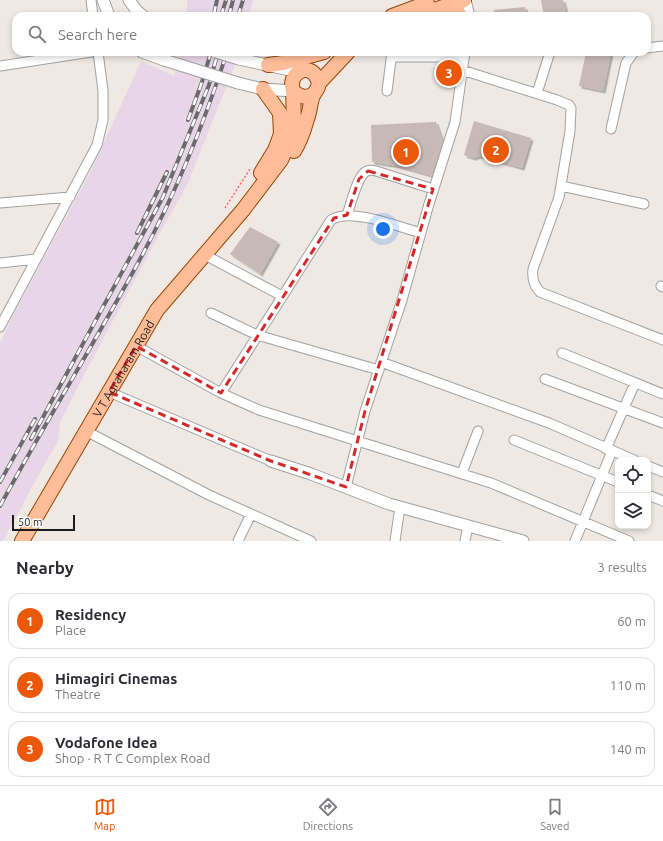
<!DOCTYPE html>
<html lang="en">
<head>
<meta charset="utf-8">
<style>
	body { margin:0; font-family:Ubuntu,sans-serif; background:#f2f2f3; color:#2b2b33 }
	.controls { position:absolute; right:12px; bottom:12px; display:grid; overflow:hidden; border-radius:8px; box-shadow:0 2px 6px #0003 }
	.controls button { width:36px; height:36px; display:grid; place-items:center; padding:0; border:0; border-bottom:1px solid #e1e1e2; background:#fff; color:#2b2b33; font:20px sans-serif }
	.scale { position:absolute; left:12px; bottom:10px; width:63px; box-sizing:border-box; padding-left:4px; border:2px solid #1d1d1d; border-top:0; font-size:11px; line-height:14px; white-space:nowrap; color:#1d1d1d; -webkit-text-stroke:3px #fff; paint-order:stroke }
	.you { position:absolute; left:383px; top:229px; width:14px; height:14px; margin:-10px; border:3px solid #fff; border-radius:50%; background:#1a73e8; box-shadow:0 0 0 6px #1a73e833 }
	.badge { display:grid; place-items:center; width:26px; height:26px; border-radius:50%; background:#ea580c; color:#fff; font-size:13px; font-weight:700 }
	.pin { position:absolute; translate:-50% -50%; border:2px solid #fff; box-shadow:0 1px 4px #0006 }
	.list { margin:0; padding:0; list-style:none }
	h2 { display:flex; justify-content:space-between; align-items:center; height:52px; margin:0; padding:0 16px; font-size:17px }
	h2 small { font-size:13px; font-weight:400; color:#7c7c81 }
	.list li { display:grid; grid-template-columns:26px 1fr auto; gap:12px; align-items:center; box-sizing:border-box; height:56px; margin:0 8px 8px; padding:0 8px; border:1px solid #e1e1e2; border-radius:12px }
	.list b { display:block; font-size:15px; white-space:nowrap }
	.list p { margin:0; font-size:13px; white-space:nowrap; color:#7c7c81 }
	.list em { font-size:13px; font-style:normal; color:#7c7c81 }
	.icon { flex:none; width:22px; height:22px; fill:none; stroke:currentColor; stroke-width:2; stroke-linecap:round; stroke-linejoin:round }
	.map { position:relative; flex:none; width:663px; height:541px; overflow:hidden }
	.search { position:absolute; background:#fff; box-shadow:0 2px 6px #0003; left:12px; right:12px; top:12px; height:44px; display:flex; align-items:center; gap:10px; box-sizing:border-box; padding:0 14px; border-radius:12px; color:#7c7c81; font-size:15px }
	.sheet { height:244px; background:#fff }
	nav { display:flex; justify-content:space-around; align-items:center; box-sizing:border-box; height:56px; border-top:1px solid #e1e1e2; background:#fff; font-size:11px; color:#7c7c81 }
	nav a { display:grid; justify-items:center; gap:2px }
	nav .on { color:#ea580c }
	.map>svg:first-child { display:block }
	.railway { fill:#e8d5e8 }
	.building { fill:#c7b9b6; filter:url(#shadow) }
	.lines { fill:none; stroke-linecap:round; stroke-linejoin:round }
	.minor-casing { stroke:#a1a1a1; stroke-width:11 }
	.tertiary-casing { stroke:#a1a1a1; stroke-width:13 }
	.primary-casing { stroke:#974600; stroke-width:16 }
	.path { stroke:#fd6675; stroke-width:1.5; stroke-dasharray:2 2; stroke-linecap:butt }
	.minor { stroke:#fff; stroke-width:9 }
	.tertiary { stroke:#fff; stroke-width:11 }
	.primary { stroke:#febd99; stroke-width:14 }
	.rail-casing { stroke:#6b6b6b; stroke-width:4 }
	.rail { stroke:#fff; stroke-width:2.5; stroke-dasharray:8; stroke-linecap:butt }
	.tertiary-bridge-casing { stroke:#a1a1a1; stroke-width:13; stroke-linecap:butt }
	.tertiary-bridge { stroke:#fff; stroke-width:11 }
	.marked { fill:none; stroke:#d62828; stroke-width:3; stroke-dasharray:8 5; stroke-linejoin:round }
	.labels { text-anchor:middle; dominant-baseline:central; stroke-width:3.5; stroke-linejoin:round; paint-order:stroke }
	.street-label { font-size:12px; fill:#1d1d1d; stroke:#fff }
</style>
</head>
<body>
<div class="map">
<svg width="663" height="541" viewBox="0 0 663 541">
	<defs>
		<filter id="shadow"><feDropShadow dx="2.5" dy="2.5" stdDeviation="0" flood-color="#0004"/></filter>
	</defs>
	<rect width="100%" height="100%" fill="#efe8e3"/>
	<!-- railway -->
	<path class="railway" d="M187 0H253L249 16H187Z
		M181 52H240L187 185 162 229 84 375 60 423 58 441 44 465 3 541H0V343L17 308 91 171 141 61 174 76Z"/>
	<!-- building -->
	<path class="building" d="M541 0H563L566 11 544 16Z
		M525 7 526 16H494V10Z
		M586 52H611L603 91 579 86Z
		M474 121 531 138 522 168 479 156 473 158 464 155Z
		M436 122 443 143 433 176 398 166 372 162 371 125Z
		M250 227 278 242 260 274 230 254Z"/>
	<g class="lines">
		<!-- minor casing -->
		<g class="minor-casing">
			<path id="minor" d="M91 0 93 16
				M466 0 470 16
				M647 48 663 46
				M391 57H464
				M0 66 91 52
				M462 70 557 100 569 105 571 108 570 131 559 197 533 269C532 278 533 285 540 292L663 340
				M387 91 392 52
				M537 93 550 52
				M611 129 626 63 634 52
				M561 186 644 204
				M0 203 70 197
				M347 215C351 204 356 181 364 173 367 170 372 170 376 171L433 189
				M205 255 282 296
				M0 263 36 259
				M661 286 663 287
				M211 313 257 335 379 370
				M0 327 97 145 103 120V91L98 52
				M136 346 221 393 259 410 491 483 629 541
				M562 353 663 394
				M381 362 549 423 634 460
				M545 379 663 423
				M109 392 271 461
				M221 393 331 220C350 207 399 227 421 233
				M86 431 209 495 311 541
				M514 440 618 482
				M606 449 635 383
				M648 466 663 472
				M462 473 478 431
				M346 487 365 411 402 300 429 204 455 122 465 52
				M648 495 663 501
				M238 541 251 514
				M395 541 400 507
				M465 541 468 526
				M575 541 612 451"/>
		</g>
		<!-- tertiary casing -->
		<g class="tertiary-casing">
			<path id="tertiary" d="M103 0 109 16
				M129 0 137 11 143 16
				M142 52 164 60
				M239 59 299 72
				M238 83 263 89 293 91
				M271 461 311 474 389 504 523 541"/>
		</g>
		<!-- primary casing -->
		<g class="primary-casing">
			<g id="primary">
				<path d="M452 4 460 16"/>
				<path d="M392 16 427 3"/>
				<path d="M416 16 464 0"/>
				<path d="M268 65 283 63 324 52"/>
				<path d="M319 83 348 52"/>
				<path d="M294 151C300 142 304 130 307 119 310 112 310 103 313 95 315 92 317 90 318 87 319 84 319 81 317 78 310 62 287 72 293 91 300 97 306 99 314 94"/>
				<path d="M261 173 275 150 281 134 280 113 263 89"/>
				<path id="s1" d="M22 541 157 310 243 210 281 160 292 136 294 121 293 91"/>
			</g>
		</g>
		<!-- path -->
		<path class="path" d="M129 52 133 55
			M225 208 250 169"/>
		<!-- minor -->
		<use href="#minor" class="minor"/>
		<!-- tertiary -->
		<use href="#tertiary" class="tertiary"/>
		<!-- primary -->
		<use href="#primary" class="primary"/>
		<!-- rail casing -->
		<g class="rail-casing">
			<path id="rail" d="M214 14 217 0
				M221 16 226 0
				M229 16 233 0
				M238 16 243 0
				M188 120 202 82 211 52
				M137 233 167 172
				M31 439 163 197 209 85 218 52
				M0 482 35 419
				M0 506C45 423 94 344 139 261 175 195 204 124 227 52"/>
		</g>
		<!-- rail -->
		<use href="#rail" class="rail"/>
		<!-- tertiary-bridge casing -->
		<g class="tertiary-bridge-casing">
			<path id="tertiary-bridge" d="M216 52 239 59
				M164 60 238 83"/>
		</g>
		<!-- tertiary-bridge -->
		<use href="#tertiary-bridge" class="tertiary-bridge"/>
	</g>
	<!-- marked area -->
	<path class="marked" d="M368 171 433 189 365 411 346 487 271 461 109 392 136 346 221 393 334 218 347 215 359 179Z"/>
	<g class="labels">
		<!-- street labels -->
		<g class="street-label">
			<text stroke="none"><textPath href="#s1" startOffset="200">V T Agraharam Road</textPath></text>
		</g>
	</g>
</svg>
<div class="controls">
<button><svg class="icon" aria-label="locate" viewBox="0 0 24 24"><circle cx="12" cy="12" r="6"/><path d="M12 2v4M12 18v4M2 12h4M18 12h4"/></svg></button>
<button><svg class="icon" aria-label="layers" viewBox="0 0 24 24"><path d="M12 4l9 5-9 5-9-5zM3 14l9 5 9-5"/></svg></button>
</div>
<div class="scale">50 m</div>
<div class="you"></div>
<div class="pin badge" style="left:406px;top:152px">1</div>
<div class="pin badge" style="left:496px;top:150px">2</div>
<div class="pin badge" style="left:449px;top:73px">3</div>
<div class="search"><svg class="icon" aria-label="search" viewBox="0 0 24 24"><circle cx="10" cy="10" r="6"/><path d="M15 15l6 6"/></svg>Search here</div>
</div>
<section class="sheet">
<h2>Nearby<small>3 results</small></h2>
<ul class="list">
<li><span class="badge">1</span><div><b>Residency</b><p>Place</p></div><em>60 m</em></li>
<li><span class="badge">2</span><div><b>Himagiri Cinemas</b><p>Theatre</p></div><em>110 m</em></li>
<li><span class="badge">3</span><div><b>Vodafone Idea</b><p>Shop · R T C Complex Road</p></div><em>140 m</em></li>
</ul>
</section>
<nav>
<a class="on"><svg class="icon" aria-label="map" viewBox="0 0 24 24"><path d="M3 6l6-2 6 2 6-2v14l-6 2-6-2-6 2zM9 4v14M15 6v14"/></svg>Map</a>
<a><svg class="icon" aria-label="directions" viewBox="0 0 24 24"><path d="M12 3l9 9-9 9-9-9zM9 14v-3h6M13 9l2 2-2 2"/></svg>Directions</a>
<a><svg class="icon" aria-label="saved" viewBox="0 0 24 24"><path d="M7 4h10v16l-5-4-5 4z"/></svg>Saved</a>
</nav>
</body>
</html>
